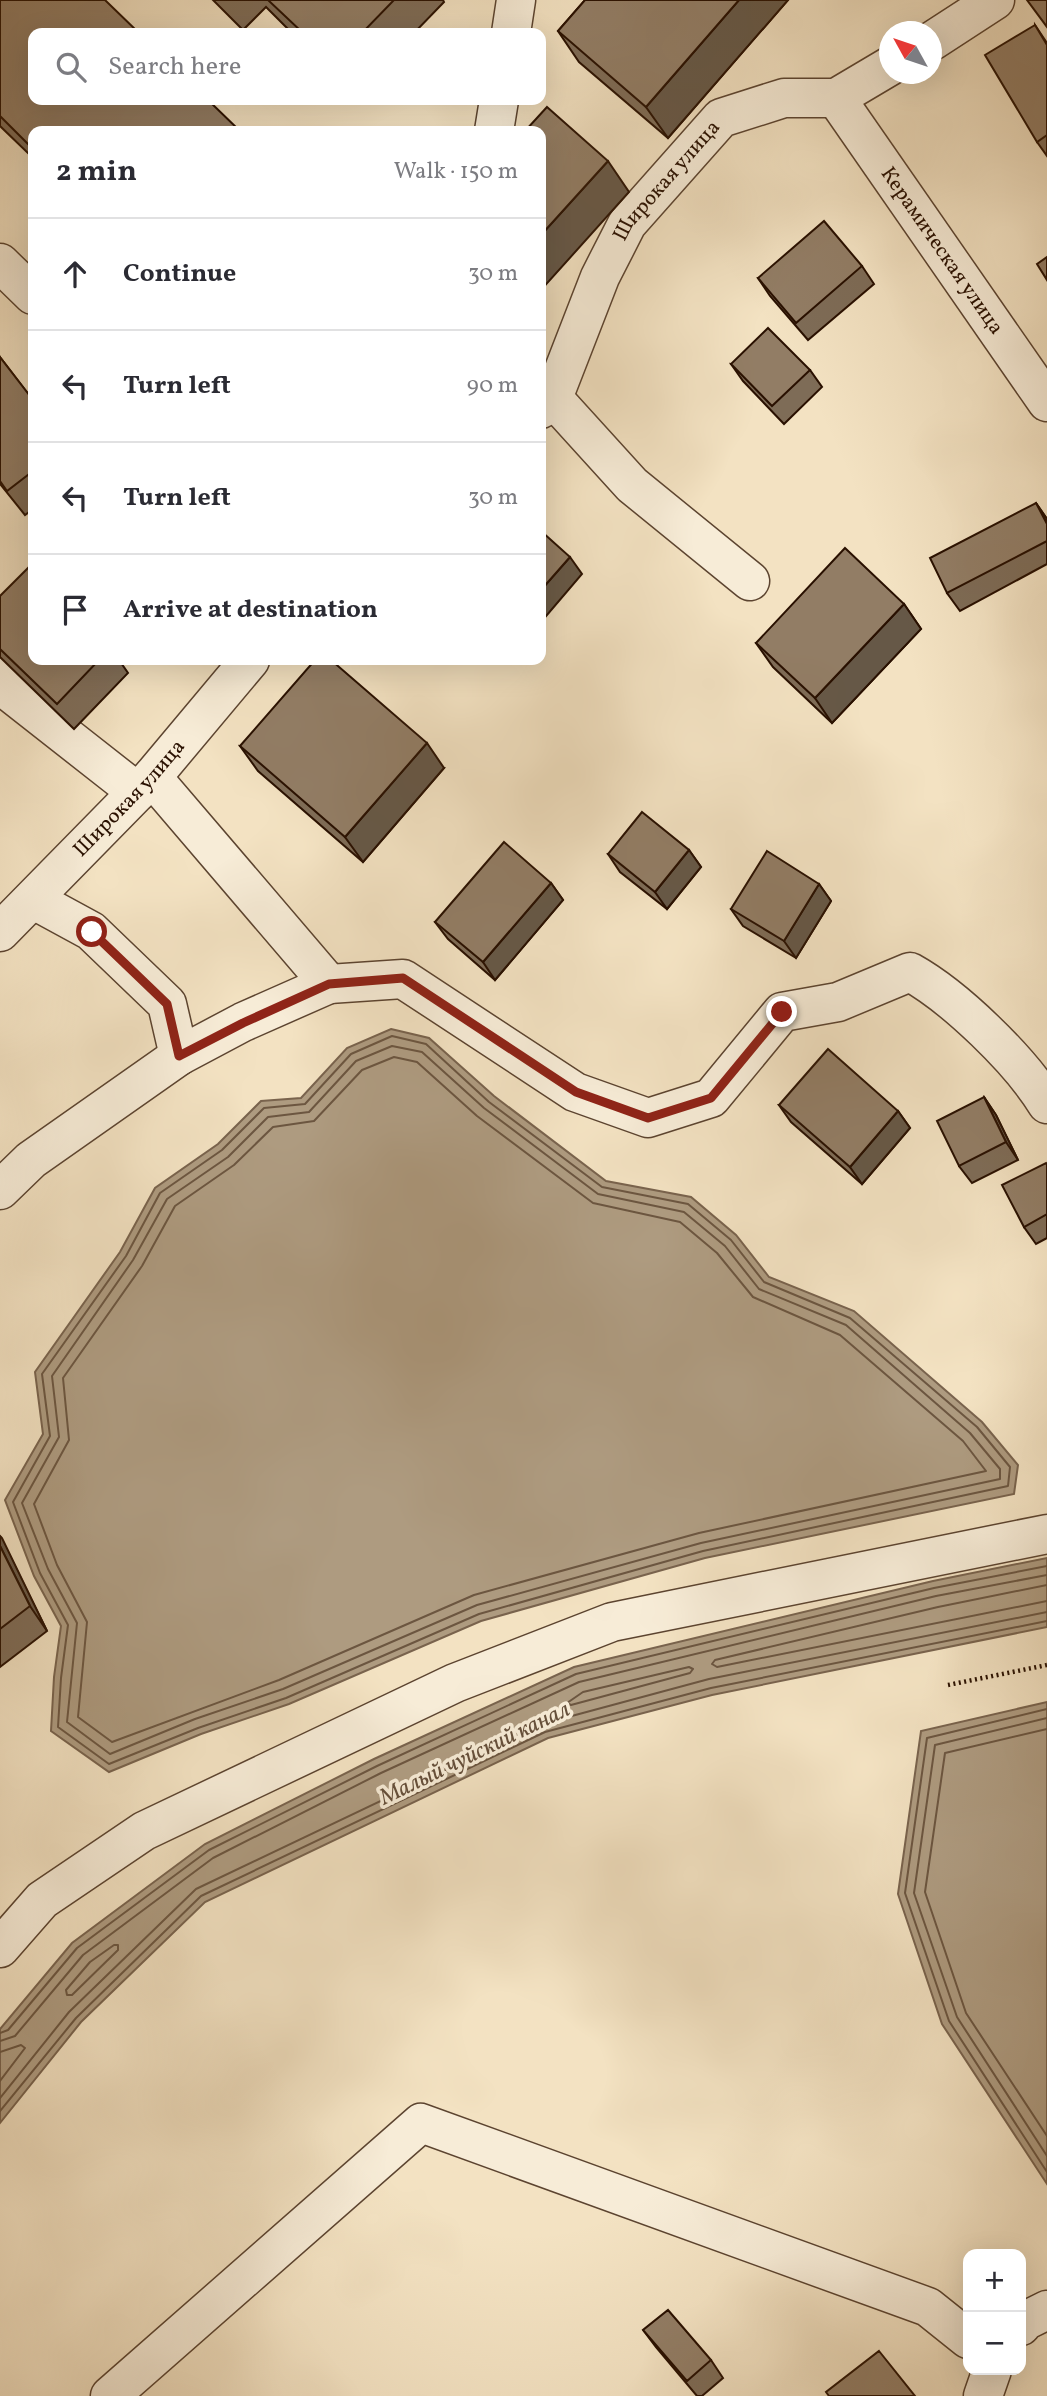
<!DOCTYPE html>
<html lang="en">
<head>
<meta charset="utf-8">
<style>
	body { margin:0; font-family:Vollkorn,serif; background:#f7f7f7; color:#2b2b33 }
	.controls { position:absolute; right:21px; bottom:21px; display:grid; overflow:hidden; border-radius:14px; box-shadow:0 7px 28px #0002 }
	.controls button { width:63px; height:63px; display:grid; place-items:center; padding:0; border:0; border-bottom:2px solid #e1e1e2; background:#fff; color:#2b2b33; font:35px sans-serif }
	.compass { position:absolute; left:879px; top:21px; width:63px; height:63px; border-radius:50%; background:#fff; box-shadow:0 7px 28px #0002; rotate:310deg }
	.stop { position:absolute; width:21px; height:21px; margin:-16px; border:5px solid #8f2418; border-radius:50%; background:#fff }
	.stop.end { background:#8f2418; border-color:#fff; box-shadow:0 2px 7px #0008 }
	.list { margin:0; padding:0; list-style:none }
	h2 { display:flex; justify-content:space-between; align-items:center; height:91px; margin:0; padding:0 28px; font-size:30px }
	h2 small { font-size:23px; font-weight:400; color:#7c7c81 }
	.list li { display:grid; grid-template-columns:46px 1fr auto; gap:21px; align-items:center; box-sizing:border-box; height:112px; padding:0 28px; border-top:2px solid #e1e1e2 }
	.list b { display:block; font-size:26px; white-space:nowrap }
	.list em { font-size:23px; font-style:normal; color:#7c7c81 }
	.icon { flex:none; width:38px; height:38px; fill:none; stroke:currentColor; stroke-width:2; stroke-linecap:round; stroke-linejoin:round }
	.map { position:relative; flex:none; width:1047px; height:2396px; overflow:hidden }
	.search { position:absolute; background:#fff; box-shadow:0 7px 28px #0002; left:28px; top:28px; width:518px; height:77px; display:flex; align-items:center; gap:18px; box-sizing:border-box; padding:0 24px; border-radius:14px; color:#7c7c81; font-size:26px }
	.panel { position:absolute; background:#fff; box-shadow:0 7px 28px #0002; left:28px; top:126px; width:518px; height:539px; border-radius:14px }
	.map>svg:first-child { display:block }
	.water { fill:#ae9b80; stroke:#79634d; stroke-width:2 }
	.lines { fill:none; stroke-linecap:round; stroke-linejoin:round }
	.shore { stroke:#6c5640; stroke-width:2 }
	.minor-casing { stroke:#5c4430; stroke-width:41 }
	.path { stroke:#291000; stroke-width:4.5; stroke-dasharray:2 3.5; stroke-linecap:butt }
	.minor { stroke:#f7ecd7; stroke-width:38 }
	.wall { fill:#7e6c57; stroke:#291000; stroke-width:2 }
	.shaded-wall { fill:#665847; stroke:#291000; stroke-width:2 }
	.building { fill:#927d65; stroke:#291000; stroke-width:2 }
	.route { stroke:#8f2418; stroke-width:9 }
	.labels { text-anchor:middle; dominant-baseline:central; stroke-width:7; stroke-linejoin:round; paint-order:stroke }
	.street-label { font-size:21px; fill:#291000; stroke:#f7ecd7 }
	.water-label { font-size:23px; font-style:italic; fill:#654f3a; stroke:#f7ecd7 }
</style>
</head>
<body>
<div class="map">
<svg width="1047" height="2396" viewBox="0 0 1047 2396">
	<rect width="100%" height="100%" fill="#f3e2c2"/>
	<filter id="stains"><feTurbulence type="fractalNoise" baseFrequency=".00286" numOctaves="4"/><feColorMatrix values="0 0 0 0 .2 0 0 0 0 .09 0 0 0 0 .02 0 0 0 .5 -.17"/></filter>
	<radialGradient id="worn" r=".72"><stop offset=".6" stop-color="#630" stop-opacity="0"/><stop offset="1" stop-color="#630" stop-opacity=".3"/></radialGradient>
	<!-- water -->
	<path class="water" d="M391 1029 429 1038 494 1096 606 1181 691 1197 736 1235 769 1277 854 1311 982 1422 1018 1465 1014 1494 705 1558 481 1621 289 1704 201 1734 109 1772 51 1731 54 1677 61 1626 34 1576 5 1500 43 1434 35 1372 120 1252 155 1188 218 1144 261 1101 301 1098 347 1048Z
		M1047 1558V1627L712 1695 548 1738 205 1902 81 2022 0 2123V2029L72 1943 205 1844 374 1759 574 1667 933 1581Z
		M1047 1702V2184L942 2024 898 1894 921 1731Z"/>
	<g class="lines">
		<!-- shore -->
		<path class="shore" d="M392 1036 426 1044 489 1102 602 1187 688 1204 731 1240 764 1282 850 1318 977 1427 1010 1467 1008 1486 703 1551 479 1614 286 1698 198 1728 109 1764 58 1727 61 1678 68 1625 40 1573 13 1502 50 1436 42 1374 126 1256 160 1193 222 1150 264 1108 305 1104 351 1054Z
			M392 1046 422 1052 484 1108 598 1194 684 1212 725 1246 759 1289 846 1325 970 1433 1000 1469V1479L701 1543 477 1605 283 1689 195 1719 110 1754 67 1722 77 1623 48 1569 22 1503 59 1437 52 1376 133 1260 167 1199 228 1157 268 1117 309 1112 356 1061Z
			M394 1057 417 1062 477 1116 593 1203 680 1222 717 1253 753 1297 840 1335 963 1441 986 1471 699 1533 474 1595 279 1680 112 1742 78 1717 87 1622 57 1565 34 1504 69 1440 63 1378 142 1266 175 1206 234 1165 273 1127 314 1121 362 1070Z
			M1047 1585 938 1607 715 1660 712 1664 717 1667 1047 1601
			M689 1667 693 1669 690 1673 571 1705 567 1703 583 1692Z
			M1047 1709 927 1738 905 1893 949 2021 1047 2172
			M1047 1718 935 1745 914 1893 957 2017 1047 2156
			M1047 1729 945 1753 925 1892 966 2013 1047 2136
			M114 1945H118V1950L72 1995H67L66 1990 90 1962Z
			M0 2033 8 2030 77 1948 209 1850 377 1766 576 1674 934 1588 1047 1566
			M0 2041 15 2036 83 1955 213 1858 381 1773 579 1682 936 1596 1047 1575
			M0 2052 21 2045 25 2048 0 2081
			M0 2098 69 2012 196 1889 542 1724 709 1679 1047 1612
			M0 2111 76 2018 201 1896 545 1732 711 1688 1047 1621"/>
		<!-- minor casing -->
		<g class="minor-casing">
			<g id="minor">
				<path d="M511 33 516 0"/>
				<path d="M932 41 995 0"/>
				<path id="s1" d="M836 98 1047 402"/>
				<path d="M494 131 499 100"/>
				<path d="M0 263 33 295"/>
				<path d="M553 398 632 485 750 581"/>
				<path id="s2" d="M541 409 553 398 600 277 627 224 721 118 784 98H836L890 66"/>
				<path d="M0 676 11 693 137 792"/>
				<path d="M152 777 329 984 403 979 575 1092 648 1118 711 1098 782 1012 838 1002 910 972C955 997 1020 1060 1047 1104"/>
				<path d="M34 900 91 931 167 1004 179 1056"/>
				<path id="s3" d="M0 932 152 777 250 660"/>
				<path d="M0 1190 31 1160 179 1056 243 1022 329 984"/>
				<path d="M0 1948 42 1900 144 1831 455 1683 612 1622 1047 1534"/>
				<path d="M1021 2326 1025 2321 1047 2310"/>
				<path d="M110 2396 421 2123 928 2307 968 2339"/>
				<path d="M983 2396 992 2370"/>
			</g>
		</g>
		<!-- path -->
		<path class="path" d="M948 1685 1047 1665"/>
		<!-- minor -->
		<use href="#minor" class="minor"/>
	</g>
	<!-- wall -->
	<path class="wall" d="M0 0 33 131V158L0 126Z
		M213 0H443L444 2 414 33H292L266 7 243 30Z
		M585 0H788L668 138 579 62 558 31Z
		M1035 25 1047 43V156L1037 142Z
		M862 266 874 284 808 340 770 296 758 278Z
		M0 357 33 400V509L25 515 0 484Z
		M731 364 810 370 822 387 784 424 743 381Z
		M1036 503 1047 519V564L960 611 947 593Z
		M0 596 33 660H119L128 673 74 729 0 657Z
		M904 604 921 629 832 723 773 667 756 643Z
		M240 746 444 768 363 862 258 771Z
		M689 850 701 867 667 909 620 872 608 854Z
		M551 883 563 900 495 980 448 939 435 922Z
		M819 884 831 901 796 958 743 926 731 909Z
		M984 1097 996 1115 1018 1160 972 1183 959 1166Z
		M779 1105 898 1111 910 1128 862 1184 791 1122Z
		M1047 1165V1238L1036 1244 1024 1227Z
		M0 1536 47 1631 0 1667Z
		M643 2330 711 2360 723 2378 702 2396H697L656 2347Z"/>
	<!-- shaded-wall -->
	<path class="shaded-wall" d="M739 0H788L668 138 646 107Z
		M608 161 629 192 541 290V235Z
		M1036 503 1047 519V524Z
		M570 557 582 574 541 622V590Z
		M904 604 921 629 832 723 815 698Z
		M427 743 444 768 363 862 345 837Z
		M689 850 701 867 667 909 655 892Z
		M551 883 563 900 495 980 483 962Z
		M819 884 831 901 796 958 784 941Z
		M984 1097 996 1115 1018 1160 1006 1142Z
		M898 1111 910 1128 862 1184 850 1167Z
		M0 1536 2 1538 47 1631 30 1606 0 1546Z"/>
	<!-- building -->
	<path class="building" d="M0 0H105L139 33H33V100H208L240 131H33V149L0 116Z
		M268 0H394L362 33H303Z
		M585 0H739L646 107 558 31Z
		M1027 0H1047V27Z
		M1035 25 1047 45V135L1037 142 985 55Z
		M547 107 608 161 541 235V131H525Z
		M824 221 862 266 796 323 758 278Z
		M1047 257V280L1037 264Z
		M768 328 810 370 772 406 731 364Z
		M0 357 33 400V471L7 491 0 481Z
		M1036 503 1047 524V541L947 593 930 558Z
		M541 531 570 557 541 590Z
		M845 548 904 604 815 698 756 643Z
		M28 568 33 573V660H99L57 704 0 649V596Z
		M315 660H331L427 743 345 837 240 746Z
		M642 812 689 850 655 892 608 854Z
		M504 842 551 883 483 962 435 922Z
		M767 851 819 884 784 941 731 909Z
		M828 1049 898 1111 850 1167 779 1105Z
		M984 1097 1006 1142 959 1166 937 1121Z
		M1046 1163 1047 1165V1214L1024 1227 1002 1185Z
		M0 1546 30 1606 0 1629Z
		M668 2310 711 2360 687 2381 643 2330Z
		M879 2351 915 2396H829L826 2392Z"/>
	<g class="lines">
		<!-- route -->
		<path class="route" d="M92 932 167 1004 179 1056 243 1023 329 984 403 978 576 1092 648 1118 711 1098 782 1012"/>
	</g>
	<g class="labels">
		<!-- street labels -->
		<g class="street-label">
			<text stroke="none"><textPath href="#s2" startOffset="264">Широкая улица</textPath></text>
			<text stroke="none"><textPath href="#s1" startOffset="186">Керамическая улица</textPath></text>
			<text stroke="none"><textPath href="#s3" startOffset="186">Широкая улица</textPath></text>
		</g>
		<!-- water labels -->
		<g class="water-label">
			<text transform="translate(475 1754) rotate(-26)">Малый чуйский канал</text>
		</g>
	</g>
	<rect width="100%" height="100%" filter="url(#stains)"/>
	<rect width="100%" height="100%" fill="url(#worn)"/>
</svg>
<div class="controls">
<button>+</button>
<button>−</button>
</div>
<svg class="compass" viewBox="-18 -18 36 36"><path d="M0-13l5 13h-10z" fill="#e53935"/><path d="M0 13l5-13h-10z" fill="#7c7c81"/></svg>
<div class="stop" style="left:92px;top:932px"></div>
<div class="stop end" style="left:782px;top:1012px"></div>
<div class="search"><svg class="icon" aria-label="search" viewBox="0 0 24 24"><circle cx="10" cy="10" r="6"/><path d="M15 15l6 6"/></svg>Search here</div>
<section class="panel">
<h2>2 min<small>Walk · 150 m</small></h2>
<ul class="list">
<li><svg class="icon" aria-label="ahead" viewBox="0 0 24 24"><path d="M12 20V5M6 11l6-6 6 6"/></svg><div><b>Continue</b></div><em>30 m</em></li>
<li><svg class="icon" aria-label="left" viewBox="0 0 24 24"><path d="M17 20v-9H6M10 6l-5 5 5 5"/></svg><div><b>Turn left</b></div><em>90 m</em></li>
<li><svg class="icon" aria-label="left" viewBox="0 0 24 24"><path d="M17 20v-9H6M10 6l-5 5 5 5"/></svg><div><b>Turn left</b></div><em>30 m</em></li>
<li><svg class="icon" aria-label="arrive" viewBox="0 0 24 24"><path d="M6 21V4h12l-3 4 3 4H6"/></svg><div><b>Arrive at destination</b></div></li>
</ul>
</section>
</div>
</body>
</html>
